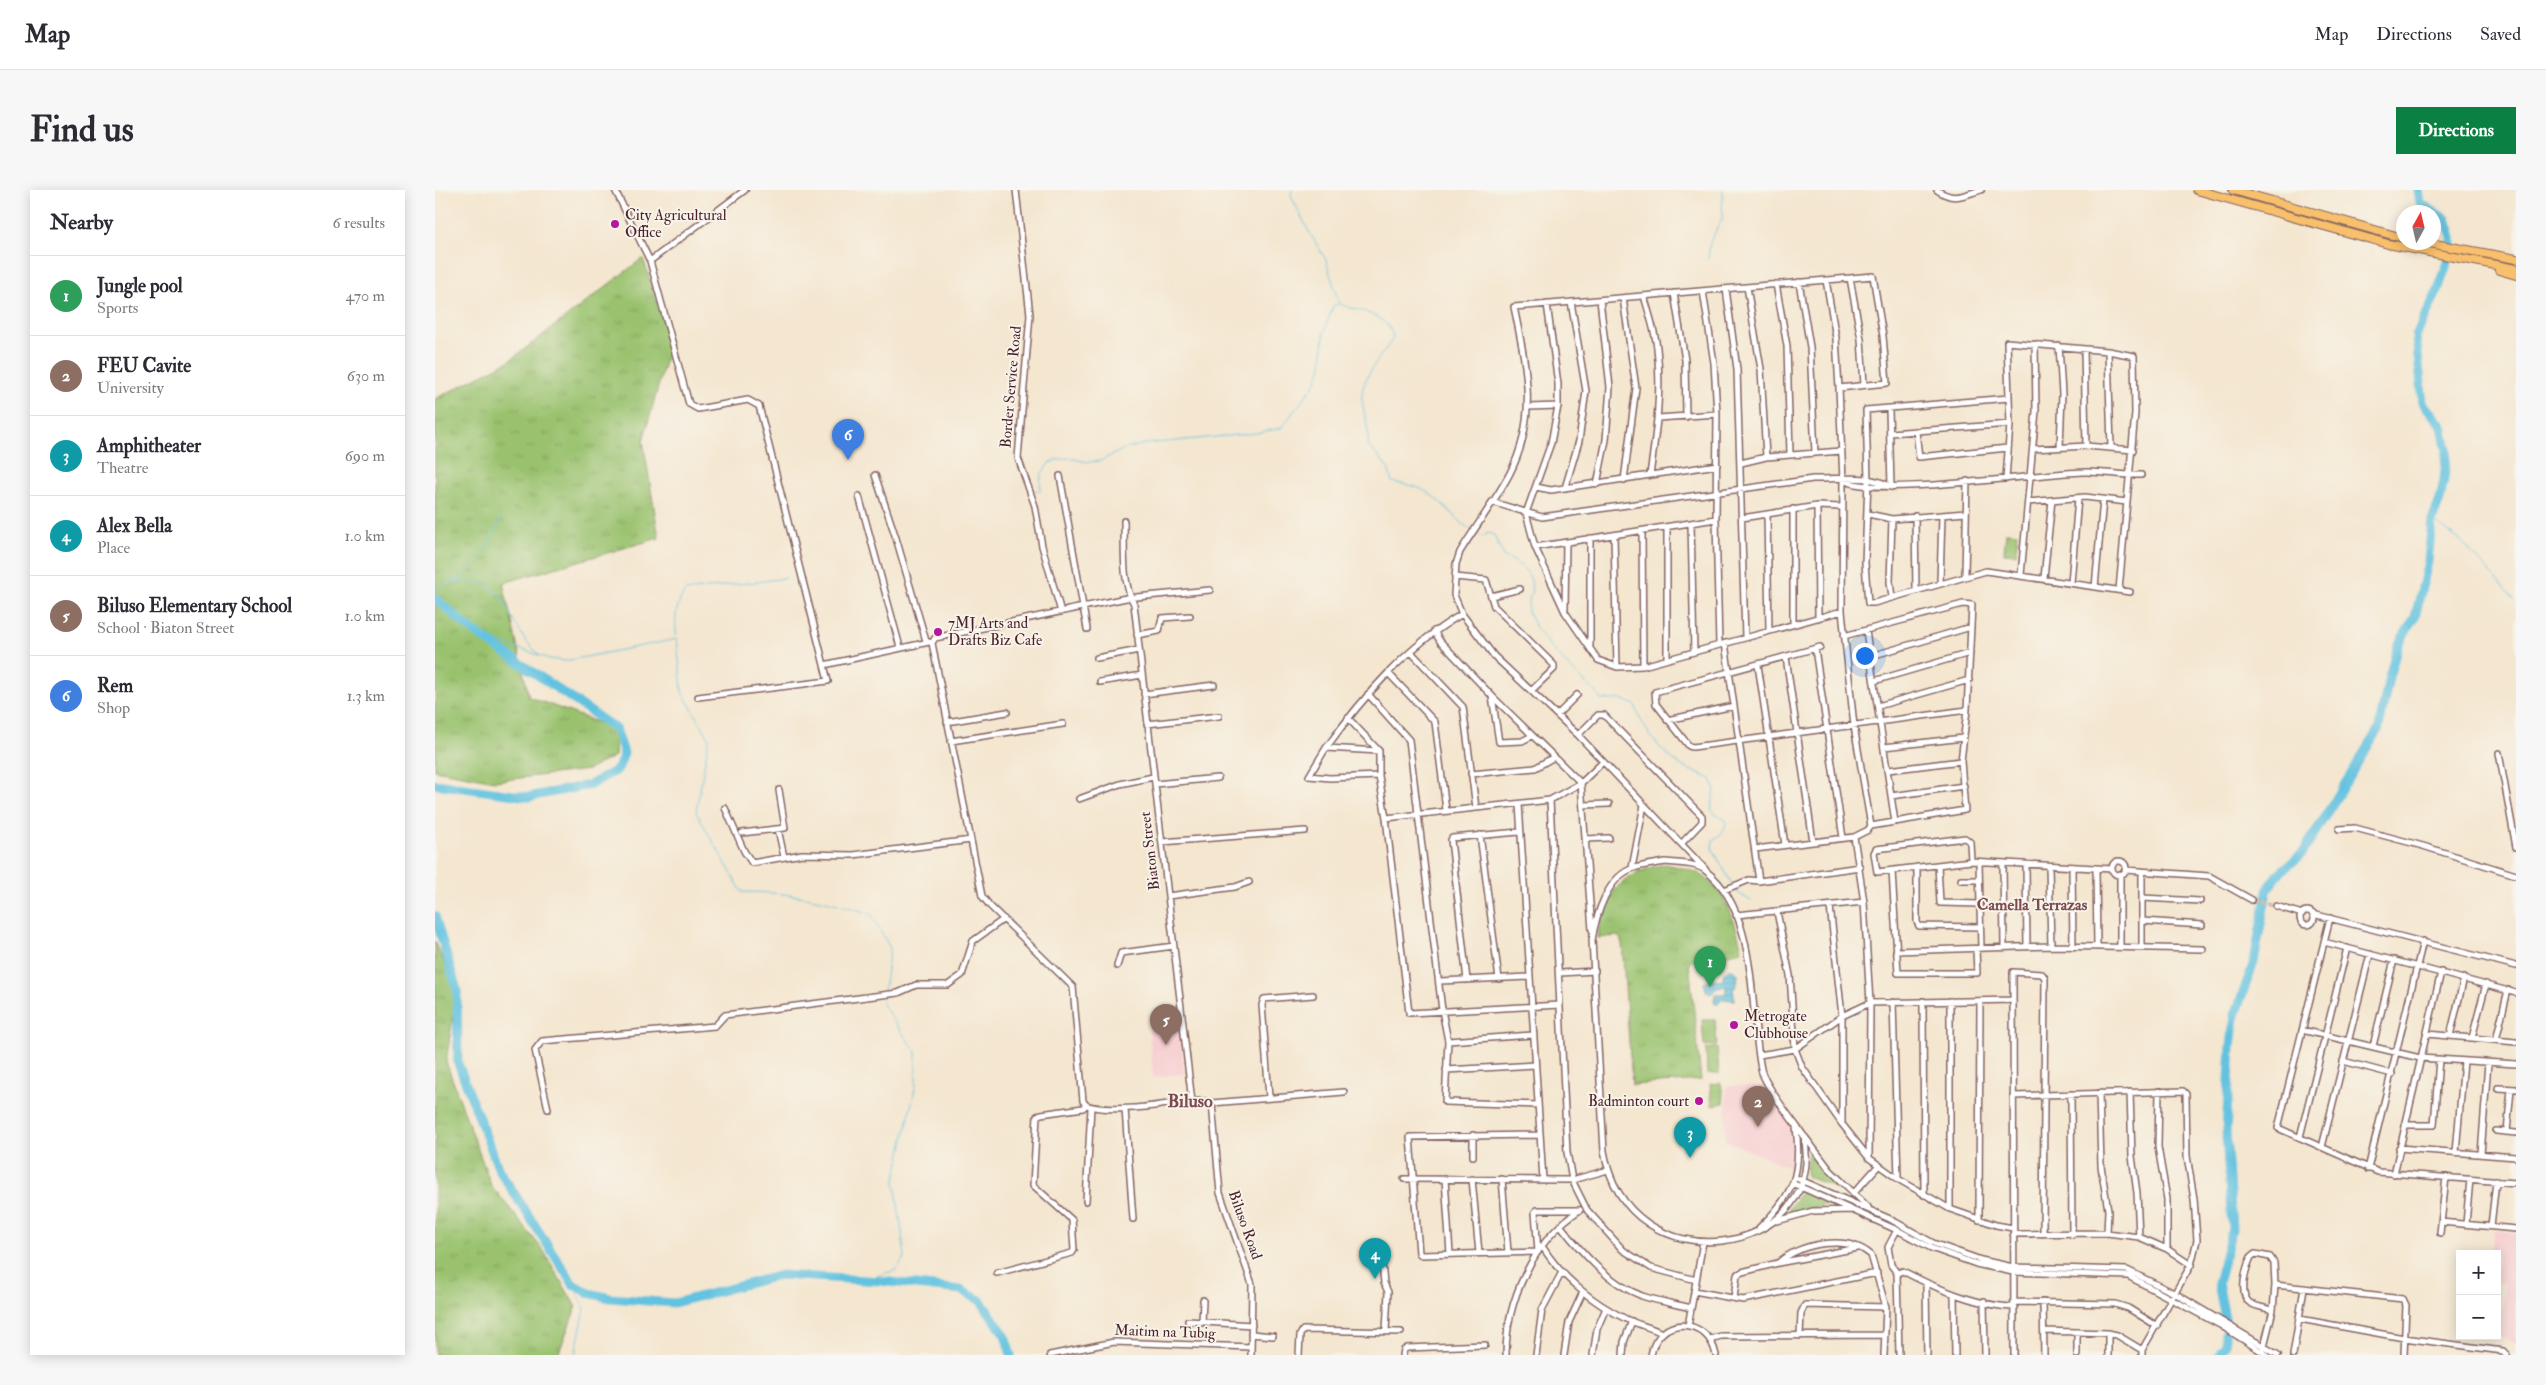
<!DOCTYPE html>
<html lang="en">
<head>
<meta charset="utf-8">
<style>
	body { margin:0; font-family:"IM FELL Double Pica",serif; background:#f7f7f7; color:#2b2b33 }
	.controls { position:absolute; right:15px; bottom:15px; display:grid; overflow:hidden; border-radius:0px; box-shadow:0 2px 12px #0003 }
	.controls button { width:45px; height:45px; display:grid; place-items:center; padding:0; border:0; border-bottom:1px solid #e1e1e2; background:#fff; color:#2b2b33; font:25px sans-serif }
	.compass { position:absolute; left:1961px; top:15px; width:45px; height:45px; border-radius:50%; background:#fff; box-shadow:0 2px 12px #0003; rotate:8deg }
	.you { position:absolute; left:1429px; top:465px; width:18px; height:18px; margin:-12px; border:4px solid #fff; border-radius:50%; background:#1a73e8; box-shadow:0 0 0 8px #1a73e833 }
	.badge { display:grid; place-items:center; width:32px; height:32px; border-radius:50%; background:#0b8043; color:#fff; font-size:16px; font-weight:700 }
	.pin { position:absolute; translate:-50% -41px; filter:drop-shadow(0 1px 2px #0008) }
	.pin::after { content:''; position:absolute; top:26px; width:18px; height:15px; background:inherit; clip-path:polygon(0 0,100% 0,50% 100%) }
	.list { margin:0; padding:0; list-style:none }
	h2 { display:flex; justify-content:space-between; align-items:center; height:65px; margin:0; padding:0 20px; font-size:21px }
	h2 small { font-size:16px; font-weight:400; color:#7c7c81 }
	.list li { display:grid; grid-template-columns:32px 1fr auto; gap:15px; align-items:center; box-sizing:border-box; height:80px; padding:0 20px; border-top:1px solid #e1e1e2 }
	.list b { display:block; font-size:19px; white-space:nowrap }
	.list p { margin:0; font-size:16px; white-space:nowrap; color:#7c7c81 }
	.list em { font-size:16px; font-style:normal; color:#7c7c81 }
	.map { position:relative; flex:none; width:2081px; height:1165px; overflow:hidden; border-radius:0px }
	header { display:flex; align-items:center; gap:30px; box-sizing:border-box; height:70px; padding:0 25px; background:#fff; border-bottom:1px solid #e1e1e2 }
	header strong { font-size:24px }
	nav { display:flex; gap:28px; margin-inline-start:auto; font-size:18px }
	.intro { display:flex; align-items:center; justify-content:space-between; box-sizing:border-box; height:120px; padding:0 30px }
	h1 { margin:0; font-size:35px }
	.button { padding:12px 22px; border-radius:0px; background:#0b8043; color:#fff; font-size:18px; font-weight:700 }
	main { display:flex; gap:30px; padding:0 30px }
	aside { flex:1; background:#fff; border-radius:0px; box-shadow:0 2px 12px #0003 }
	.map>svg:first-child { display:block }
	.built { fill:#f7cfd2 }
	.grass { fill:url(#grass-tufts); stroke:#72704c }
	.garden { fill:#9ac26e; stroke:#72704c }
	.water { fill:url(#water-rules); stroke:#567086 }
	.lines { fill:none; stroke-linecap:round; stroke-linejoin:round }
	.stream { stroke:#62c2e0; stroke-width:1 }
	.river { stroke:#62c2e0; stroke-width:9 }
	.minor-tunnel { stroke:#d2beae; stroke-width:5; stroke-dasharray:5 2.5; stroke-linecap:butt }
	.minor-casing { stroke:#866564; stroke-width:8 }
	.highway-casing { stroke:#866564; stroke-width:10 }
	.minor { stroke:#fff; stroke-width:5 }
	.highway { stroke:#f8bf6c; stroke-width:8 }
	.poi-dot { fill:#b5179e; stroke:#f7f3e8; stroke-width:2 }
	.labels { text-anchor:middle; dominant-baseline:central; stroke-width:4; stroke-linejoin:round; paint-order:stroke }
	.poi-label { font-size:15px; fill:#4a1f2b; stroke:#f7f3e8; text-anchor:start }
	.street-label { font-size:15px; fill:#4a1f2b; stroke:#f7f3e8 }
	.neighbourhood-label { font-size:16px; font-weight:bold; fill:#7c4a51; stroke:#f7f3e8 }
	.quarter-label { font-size:18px; font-weight:bold; fill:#7c4a51; stroke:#f7f3e8 }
</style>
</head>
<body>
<header>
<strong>Map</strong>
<nav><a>Map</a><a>Directions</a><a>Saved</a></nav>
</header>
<div class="intro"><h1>Find us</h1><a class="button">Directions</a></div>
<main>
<aside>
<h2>Nearby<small>6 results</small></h2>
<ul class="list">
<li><span class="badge" style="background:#2e9e5b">1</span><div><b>Jungle pool</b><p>Sports</p></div><em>470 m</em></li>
<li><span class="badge" style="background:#8d6e63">2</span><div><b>FEU Cavite</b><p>University</p></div><em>630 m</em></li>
<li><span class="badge" style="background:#0f9aa8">3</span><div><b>Amphitheater</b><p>Theatre</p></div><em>690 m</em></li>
<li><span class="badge" style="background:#0f9aa8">4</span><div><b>Alex Bella</b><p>Place</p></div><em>1.0 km</em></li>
<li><span class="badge" style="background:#8d6e63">5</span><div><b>Biluso Elementary School</b><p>School · Biaton Street</p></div><em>1.0 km</em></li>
<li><span class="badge" style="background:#3f7fe0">6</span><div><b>Rem</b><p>Shop</p></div><em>1.3 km</em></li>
</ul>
</aside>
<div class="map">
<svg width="2081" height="1165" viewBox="0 0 2081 1165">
	<defs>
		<pattern id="grass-tufts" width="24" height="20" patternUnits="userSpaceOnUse" patternTransform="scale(1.25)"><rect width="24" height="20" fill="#9ac26e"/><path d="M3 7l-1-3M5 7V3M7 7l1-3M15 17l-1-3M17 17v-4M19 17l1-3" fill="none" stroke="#86a65f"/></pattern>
		<pattern id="water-rules" width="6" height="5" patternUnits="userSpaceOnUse" patternTransform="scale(1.25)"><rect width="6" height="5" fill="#62c2e0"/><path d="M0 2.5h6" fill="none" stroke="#57a6c0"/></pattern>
	</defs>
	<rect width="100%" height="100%" fill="#f7f3e8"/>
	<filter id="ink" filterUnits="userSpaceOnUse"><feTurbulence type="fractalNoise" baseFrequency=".02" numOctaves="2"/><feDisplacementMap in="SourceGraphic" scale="10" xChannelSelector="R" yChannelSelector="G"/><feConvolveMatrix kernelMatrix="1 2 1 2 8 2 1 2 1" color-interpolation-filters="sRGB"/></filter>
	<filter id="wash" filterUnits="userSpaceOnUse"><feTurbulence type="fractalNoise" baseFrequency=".0096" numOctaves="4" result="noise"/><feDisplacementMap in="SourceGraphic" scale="20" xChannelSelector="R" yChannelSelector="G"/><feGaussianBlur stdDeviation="1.12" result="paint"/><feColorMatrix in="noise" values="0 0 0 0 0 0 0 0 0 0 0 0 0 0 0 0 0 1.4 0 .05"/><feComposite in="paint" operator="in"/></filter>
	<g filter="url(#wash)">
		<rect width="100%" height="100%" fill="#f4e6cf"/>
		<!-- built -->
		<path class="built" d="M744 824 749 884 718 887 713 826Z
			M1292 896H1328L1353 930 1358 958 1357 979 1290 950Z
			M2060 1040 2081 1043V1153L2062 1145 2070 1093 2062 1092V1064H2055Z"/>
		<!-- grass -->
		<path class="grass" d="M208 68 235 154 208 251 224 348 68 393 94 507 181 539 180 566 153 580 60 591 0 580V209L74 171Z
			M1230 674C1242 677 1258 679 1268 686 1292 703 1301 734 1307 761L1254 772 1266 890 1197 895 1187 753 1184 746 1163 748C1166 704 1188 683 1230 674Z
			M0 752 22 800 11 872 56 995 108 1060 141 1117 123 1165H0Z
			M1375 961 1403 993 1404 997 1402 999 1371 986 1373 962Z
			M1368 999 1395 1011V1014L1356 1022 1354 1019Z"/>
		<!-- garden -->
		<path class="garden" d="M1571 342 1583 343 1581 364 1569 363Z
			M1267 830H1280L1282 855 1269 856Z
			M1282 858 1284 884H1272L1271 859Z
			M1286 893 1289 913 1277 915 1275 894Z"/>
		<!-- water -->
		<path class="water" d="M1296 779 1303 784 1302 794 1298 800 1300 810 1288 809 1282 815 1279 811 1280 804H1291V796L1282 797 1276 803 1272 802 1269 793 1276 789 1287 790 1289 783Z"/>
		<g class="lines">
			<!-- stream -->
			<path class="stream" d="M857 0 856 6 874 42 891 70 904 114C923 121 955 124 958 148 947 166 925 188 927 210 929 225 935 240 933 255L953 278 957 292C966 294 976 295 984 298 1005 307 1018 328 1037 341
				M1273 69 1275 52 1287 29 1288 0
				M599 301H605L606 285 614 273 621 270 634 268 653 272 665 271 689 259 710 254 822 243 846 238 880 194 887 176 889 142 898 116 903 114
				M1997 330 2026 351 2081 411
				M1041 343 1047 347 1053 343 1059 345 1069 367C1083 371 1101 385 1096 403 1094 412 1090 419 1096 429 1104 445 1129 472 1142 485 1151 494 1160 499 1166 510H1188L1200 515C1207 538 1226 563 1247 576 1256 581 1267 585 1276 589L1280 600 1276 619 1280 624 1291 630C1291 640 1286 645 1278 650L1277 658 1297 694
				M20 391H43L63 403 90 450 105 466
				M0 398C6 396 13 394 19 391 40 381 58 348 66 328
				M44 445 115 469 130 471 242 449C239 431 240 417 250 401L351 388
				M242 449 247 502 274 548 261 622 307 702C356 702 390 709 436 724L455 758 449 800
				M1299 697 1303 703 1316 711
				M429 1090 461 1080 470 1066 460 991 481 893V862L447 814 448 809
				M138 1094 150 1119 140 1165"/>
			<!-- river -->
			<path class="river" d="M0 408 34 438 181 539 189 563 183 579 155 595 93 607 0 594
				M0 726 22 800 23 873 64 980 138 1094 154 1103 175 1108 239 1113 346 1085 446 1091 526 1100 545 1110 570 1145 576 1165
				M1791 1133 1783 1093 1797 1039 1791 941 1796 856 1800 825 1819 772 1832 701 1842 685 1867 664 1944 538 1954 487 1963 455 1980 427 1993 372 1997 330 2005 310 2009 289 2012 261 2007 236 1988 213 1981 146 2003 100 2017 60V47L2011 29 1985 13 1983 0
				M1784 1165 1790 1154V1144"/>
		</g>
	</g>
	<g filter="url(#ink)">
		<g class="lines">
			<!-- minor-tunnel -->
			<path class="minor-tunnel" d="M1817 710 1841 716"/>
			<!-- minor casing -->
			<g class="minor-casing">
				<path id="minor" d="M180 0 215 71 254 214 263 219 313 210 324 216 393 491 263 507
					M581 0 595 125 583 268 600 316 607 356 626 422
					M1502 0C1519 12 1528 5 1546 0
					M215 71 310 0
					M1415 88 1426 149 1429 195
					M1391 90 1401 148 1404 198 1408 290 1407 421 1419 536 1436 636 1433 640 1419 647 1429 712
					M1364 92 1375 157 1380 263
					M1341 94 1352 156 1355 264
					M1312 97 1326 179 1331 267
					M1291 99 1302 179 1310 448 1407 421
					M1268 101 1279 173 1282 224 1281 329 1284 455
					M1239 103 1250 170 1251 227
					M1209 106C1214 123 1220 141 1222 158 1227 201 1221 243 1215 285
					M1188 108 1201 198 1189 290
					M1112 114 1123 194V216L1116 253 1091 323 1100 357 1130 422 1163 470 1182 477 1208 476 1310 448
					M1624 156 1627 204 1625 257
					M1649 159 1651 256
					M1673 161 1676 257
					M1574 208 1431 220 1433 290 1430 373 1433 413H1439L1551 381 1695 402
					M1094 217 1123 216
					M1454 219 1456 297
					M1223 228 1282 224
					M1481 241 1484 267 1573 258
					M1455 243 1575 234
					M1598 259 1651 256 1698 260
					M1306 273 1331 267 1406 261
					M440 285 461 348 491 451
					M625 286 652 439
					M1571 289 1575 234 1572 152 1673 161 1699 166 1700 223 1684 400
					M1408 290C1437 308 1605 283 1648 282 1668 281 1686 286 1706 285
					M1162 294 1171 250 1175 197 1165 110
					M1101 297 1116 300 1282 275
					M1130 298 1144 251 1151 201 1136 112
					M424 306 465 457
					M1057 312 1107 327 1378 289C1403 290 1434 283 1456 297
					M1593 312 1650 307 1692 312
					M1382 316 1383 428
					M1358 319V434
					M1332 324 1334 441
					M1433 324 1457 329 1531 323
					M1480 326 1481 400
					M1307 328 1382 316 1406 317
					M1457 329 1455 392 1457 407
					M689 331C690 356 686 391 699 414L757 912
					M1256 334 1259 462
					M1232 337V469
					M1207 341 1208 476
					M1179 345 1182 477
					M1100 357 1281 329
					M1530 385 1532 291
					M1586 385 1601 221 1600 154
					M1020 387 1051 390 1059 416 1119 475V479L1096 501
					M1609 388 1617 310
					M1505 393 1507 325
					M1636 393 1643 308
					M1660 397 1668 310
					M1056 406 1085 399
					M1130 419 1131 352
					M999 441 1005 451 1057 506 1146 593 1157 740
					M1431 441 1460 632
					M702 445 724 441 727 428 755 426
					M1409 446 1528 414 1537 415 1532 520 1526 571 1530 620 1436 636
					M497 453 547 706 555 716 638 797 648 911 651 915
					M497 453 500 448 691 408 775 400
					M1290 453 1324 691 1425 677
					M1155 455V348
					M1385 457 1220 502 1221 514 1254 556 1258 557 1532 520
					M1380 459 1408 648
					M976 462 1028 517 1041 618 1115 610 1146 593 1168 572
					M1436 466 1536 437
					M1351 467 1378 652
					M662 468 704 460
					M389 475 494 452
					M1323 475 1350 655
					M954 484 1000 532 1011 620
					M1439 491 1535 463
					M665 492 707 485
					M709 504 779 495
					M933 504 974 550 1007 820 1013 851 1010 912 1103 915
					M1057 506 1064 552 1087 551 1097 546
					M1443 516 1534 490
					M1122 525 1142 505
					M913 528 944 561V586L951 628 974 823 1125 815
					M1232 530 1299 516
					M512 532 572 522
					M712 534 784 526
					M1143 545 1163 525H1169L1267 626V632L1247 653
					M516 551 628 534
					M1449 557 1528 548
					M891 558 874 586 895 588 944 586
					M944 561 891 558C928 507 972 456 1027 424
					M2064 563 2081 657
					M1453 580 1526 571
					M1036 584 1100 578 1119 567
					M720 594 783 588
					M1456 606 1529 596
					M644 609 685 594 718 587
					M1115 610 1132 962 1137 990 1152 1020 1188 1060 1216 1078 1261 1090
					M1084 614 1108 990
					M1148 615 1174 614
					M290 618 309 661 317 673 367 664 418 665 536 650
					M951 628 1041 618
					M343 639 349 667
					M1904 639 1920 638 1988 656 2081 685
					M307 643 350 638 344 600
					M1045 645 1064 789
					M1150 649 1174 648
					M727 652 870 641
					M1320 659 1419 647
					M1536 671 1535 652 1530 648 1441 659 1439 663 1442 682 1536 671 1677 679
					M1677 678a7 7 0 1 1 14 0a7 7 0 1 1-14 0Z
					M1230 672C1242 673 1262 673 1271 681 1324 722 1314 820 1326 879 1329 895 1358 931 1369 946 1394 1069 1192 1098 1169 961L1157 750C1161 726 1172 686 1199 678 1209 675 1220 674 1230 672Z
					M1544 672 1546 758
					M1568 673 1569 758
					M1591 674 1592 757
					M1503 675 1505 713 1545 714
					M1614 676 1616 756
					M1482 677V732L1484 736 1545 737
					M1637 677 1638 757
					M1197 678 1209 615
					M1661 678 1662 757
					M1270 679 1143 545 1059 466 1027 424 1019 405 1021 374 1025 362C1041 336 1060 311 1074 285 1104 228 1091 176 1079 117L1438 86 1448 146 1452 193 1404 198
					M1690 680 1774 686 1817 710
					M1457 681 1463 783H1542L1541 759
					M1707 681V757
					M1685 684V757
					M1526 690H1544
					M1289 700 1314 690 1324 691
					M733 706 800 697 814 692
					M1707 708 1765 711
					M1395 716 1407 826V934
					M1841 716 1867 724
					M1865 728a7 7 0 1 1 14 0a7 7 0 1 1-14 0Z
					M1342 722 1355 785 1360 859 1367 877 1407 934 1434 968 1463 989 1515 1019 1561 1035 1578 1038
					M1878 724 2081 776
					M1301 725 1429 712 1435 813 1434 968
					M1895 728 1843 938 1943 982 2081 993
					M1708 731 1767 735
					M1889 752 2081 803
					M1461 761 1616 756 1768 759
					M682 776 686 763 739 756
					M1125 783 1160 781
					M1032 790 1016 650 1017 648 1084 642
					M1005 791 1094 787
					M1488 811 1489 1005
					M1515 811V1019
					M1458 812 1463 989
					M1867 840 1985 868 2081 874
					M1992 844 2081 852
					M2015 846 2029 788
					M2037 848 2051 794
					M2061 850 2073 800
					M1013 851 1098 845
					M1938 856 1959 770
					M1324 865 1360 859 1407 826 1435 813 1578 810
					M1908 871 1957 884
					M1011 880 1100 875
					M2063 898 2081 899
					M1724 901 1723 957 1732 1009V1059
					M1695 902 1697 966 1702 1003 1704 1047
					M1664 903 1666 976 1673 1020 1672 1043
					M1636 904 1637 1045
					M1578 906 1748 901 1751 904 1752 966 1759 1009 1762 1050 1756 1075 1707 1160V1165
					M834 907 827 815 829 809 878 805
					M777 913 785 1003 817 1094 816 1165
					M113 919 100 860 107 851 280 836 290 825 463 803 481 795H513L527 785 538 751 569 729
					M690 919 698 1029
					M1970 935H1999L2004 869
					M2061 941 2081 943
					M2072 942 2076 899
					M1038 945V966
					M1104 945 975 947 984 1063 986 1065 1103 1062 1100 1022 1102 1020H1144
					M1370 947 1395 980 1433 1017
					M1865 947 1912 758
					M1887 957 1935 764
					M1964 958 2081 967
					M2021 962 2029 871
					M2046 964 2053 873
					M1933 979 1988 751
					M1959 984 2006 782
					M1361 988 1455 1029 1498 1053 1546 1070 1578 1077 1692 1080 1741 1104 1843 1165
					M969 989 1137 990 1173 980
					M1010 989 1015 1064
					M1037 989 1044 1063
					M1067 989 1073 1062
					M1359 994 1462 1040 1496 1058 1541 1074 1578 1082 1693 1086 1785 1135 1832 1165
					M1418 1004 1444 975
					M651 1011 656 917
					M1544 1030 1545 811
					M1342 1031 1378 1021 1417 1020
					M2006 1032 2081 1039
					M2031 1034 2035 989
					M1126 1036C1148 1064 1173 1093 1207 1106 1223 1111 1240 1114 1256 1118
					M2056 1036 2061 991
					M1324 1038C1358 1006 1367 984 1361 937
					M1462 1040 1453 1057 1456 1075 1462 1083 1464 1165
					M2005 1043 2011 987
					M1578 1044 1672 1043 1704 1047 1732 1059 1756 1075
					M1107 1056C1127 1088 1158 1113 1191 1129 1203 1135 1216 1137 1227 1143
					M1423 1058 1343 1073C1364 1053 1413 1044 1436 1065L1451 1117 1449 1165
					M946 1064 949 1093 953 1102 951 1141
					M562 1083 637 1063 639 1060 637 1030 598 995 602 926 606 924 648 918 651 915C666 920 684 919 699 918 713 918 769 907 777 913L909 902
					M1462 1083 1468 1081C1497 1097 1546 1117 1580 1117
					M1491 1094 1492 1165
					M1259 1101 1308 1110 1442 1083
					M1519 1104 1520 1165
					M1299 1108 1302 1085 1307 1082 1343 1073
					M1549 1111 1550 1165
					M1580 1112 1680 1114 1693 1118 1722 1136
					M1608 1112 1609 1165
					M1838 1120C1831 1118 1821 1117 1815 1113 1803 1105 1811 1077 1816 1067L1820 1064 1835 1067 1839 1073 1840 1095
					M1865 1129 1969 1148 2068 1161 2072 1165
					M753 1131 817 1135
					M767 1133 768 1110
					M1253 1136 1268 1052
					M1609 1141 1673 1143 1682 1145 1707 1160
					M816 1144 838 1146
					M1365 1146 1366 1123 1370 1115 1451 1117
					M1275 1149 1286 1146 1449 1145
					M1828 1160 1838 1120 1840 1095 1968 1109 1971 1115 1969 1165
					M615 1165 679 1152 816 1157
					M864 1165 865 1145 868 1140 966 1142
					M968 1165 969 1160 972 1158 1050 1155
					M1071 1165C1071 1111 1098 1050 1145 1020
					M1101 1165 1107 1120 1127 1082
					M1129 1165 1134 1132 1148 1102
					M1158 1165 1162 1139 1171 1118
					M1188 1165 1189 1152 1197 1131
					M1216 1165C1223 1125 1273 1126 1281 1165
					M1579 1165 1578 782 1607 784 1610 788 1608 1044
					M1642 1165V1142
					M1673 1165V1143
					M1858 1165 1869 1098"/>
			</g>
			<!-- highway casing -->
			<g class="highway-casing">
				<path id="highway" d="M1762 0 1953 54 2081 79
					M1798 0 1968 48
					M1989 52 2081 69
					M2064 80 2081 85"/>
			</g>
			<!-- minor -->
			<use href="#minor" class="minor"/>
			<!-- highway -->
			<use href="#highway" class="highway"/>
		</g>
	</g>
	<!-- markers -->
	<g class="poi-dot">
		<circle cx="180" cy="34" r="5"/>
		<circle cx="503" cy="442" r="5"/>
		<circle cx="1299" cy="835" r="5"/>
		<circle cx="1264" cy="911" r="5"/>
	</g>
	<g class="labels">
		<!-- poi labels -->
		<g class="poi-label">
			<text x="190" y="25">City Agricultural<tspan x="190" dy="17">Office</tspan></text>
			<text x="513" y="433">7MJ Arts and<tspan x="513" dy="17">Drafts Biz Cafe</tspan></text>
			<text x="1309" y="826">Metrogate<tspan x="1309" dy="17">Clubhouse</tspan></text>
			<text x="1254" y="911" text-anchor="end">Badminton court</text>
		</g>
		<!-- street labels -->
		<g class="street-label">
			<text transform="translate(576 197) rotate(-85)">Border Service Road</text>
			<text transform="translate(715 661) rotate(-97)">Biaton Street</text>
			<text transform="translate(810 1035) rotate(70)">Biluso Road</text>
			<text transform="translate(730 1142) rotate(2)">Maitim na Tubig</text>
		</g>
		<!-- neighbourhood labels -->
		<g class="neighbourhood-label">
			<text x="1597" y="715">Camella Terrazas</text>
		</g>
		<!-- quarter labels -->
		<g class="quarter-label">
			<text x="755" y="911">Biluso</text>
		</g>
	</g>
</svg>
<div class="controls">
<button>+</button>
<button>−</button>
</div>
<svg class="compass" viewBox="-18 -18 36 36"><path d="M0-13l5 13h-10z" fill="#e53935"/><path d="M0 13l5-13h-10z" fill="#7c7c81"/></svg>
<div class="you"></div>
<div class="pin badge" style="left:1275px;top:797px;background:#2e9e5b">1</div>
<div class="pin badge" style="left:1323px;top:937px;background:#8d6e63">2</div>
<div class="pin badge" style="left:1255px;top:968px;background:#0f9aa8">3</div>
<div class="pin badge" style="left:940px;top:1089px;background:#0f9aa8">4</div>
<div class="pin badge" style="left:731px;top:855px;background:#8d6e63">5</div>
<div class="pin badge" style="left:413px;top:270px;background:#3f7fe0">6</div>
</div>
</main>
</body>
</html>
